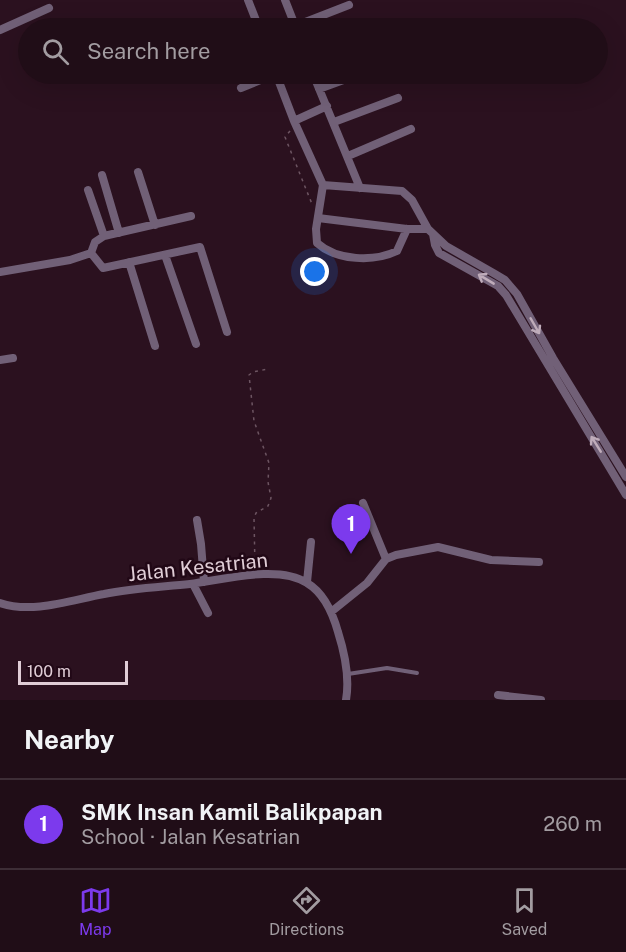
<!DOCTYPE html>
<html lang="en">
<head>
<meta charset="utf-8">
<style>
	body { margin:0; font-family:"Public Sans",sans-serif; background:#2d1b24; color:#f1f3f6 }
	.scale { position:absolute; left:18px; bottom:15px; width:110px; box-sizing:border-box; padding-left:6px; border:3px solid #e0cdd6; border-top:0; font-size:16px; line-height:21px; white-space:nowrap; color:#e0cdd6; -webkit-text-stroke:4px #210816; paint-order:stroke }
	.you { position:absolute; left:315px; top:272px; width:21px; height:21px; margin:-15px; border:4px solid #fff; border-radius:50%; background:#1a73e8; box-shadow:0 0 0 9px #1a73e833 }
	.badge { display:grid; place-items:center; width:39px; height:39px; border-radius:50%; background:#7c3aed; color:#fff; font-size:20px; font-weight:700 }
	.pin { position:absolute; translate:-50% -50px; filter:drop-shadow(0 2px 3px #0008) }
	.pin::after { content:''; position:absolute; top:32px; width:21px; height:18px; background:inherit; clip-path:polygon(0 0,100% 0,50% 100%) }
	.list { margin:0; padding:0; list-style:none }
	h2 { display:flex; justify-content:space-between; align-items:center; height:78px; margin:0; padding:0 24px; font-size:26px }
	h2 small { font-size:20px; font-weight:400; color:#a29ca1 }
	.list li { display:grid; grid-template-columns:39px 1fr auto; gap:18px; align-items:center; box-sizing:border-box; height:90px; padding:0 24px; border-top:2px solid #3d2d36 }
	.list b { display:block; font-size:22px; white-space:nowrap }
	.list p { margin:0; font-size:20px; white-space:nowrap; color:#a29ca1 }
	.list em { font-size:20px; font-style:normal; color:#a29ca1 }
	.icon { flex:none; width:33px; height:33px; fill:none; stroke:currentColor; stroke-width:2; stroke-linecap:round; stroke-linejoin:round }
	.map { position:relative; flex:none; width:626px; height:700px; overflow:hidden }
	.search { position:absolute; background:#200d17; box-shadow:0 6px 24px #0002; left:18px; right:18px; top:18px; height:66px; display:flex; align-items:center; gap:15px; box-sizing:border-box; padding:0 21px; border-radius:33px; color:#a29ca1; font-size:22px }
	.sheet { height:168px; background:#200d17 }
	nav { display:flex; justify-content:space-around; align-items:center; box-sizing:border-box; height:84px; border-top:2px solid #3d2d36; background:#200d17; font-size:16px; color:#a29ca1 }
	nav a { display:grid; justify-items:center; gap:3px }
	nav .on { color:#7c3aed }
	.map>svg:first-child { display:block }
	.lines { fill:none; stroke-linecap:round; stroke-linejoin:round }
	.path { stroke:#6d5562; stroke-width:1.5; stroke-dasharray:3 4.5; stroke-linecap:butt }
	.lane { stroke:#716077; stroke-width:4 }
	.street { stroke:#716077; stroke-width:8 }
	.oneway { stroke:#bfacba }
	.labels { text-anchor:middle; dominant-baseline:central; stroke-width:5; stroke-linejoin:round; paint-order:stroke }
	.street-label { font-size:20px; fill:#e0cdd6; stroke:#210816 }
</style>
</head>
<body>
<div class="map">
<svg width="626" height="700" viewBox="0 0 626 700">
	<rect width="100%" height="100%" fill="#2b111f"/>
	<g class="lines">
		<!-- path -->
		<path class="path" d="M290 131 285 137 312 204
			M255 567 254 518 256 513 268 506 271 498 268 482 269 463 254 421 249 375 253 372 268 369"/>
		<!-- lane -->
		<path class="lane" d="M348 674 387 668 417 673"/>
		<!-- street -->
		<path class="street" d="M248 0 259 28
			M285 0 296 28
			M295 26 349 5
			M0 30 49 8
			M276 74 294 121
			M313 74 360 188
			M241 88 275 74
			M319 89 360 74
			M327 106 294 121 323 185 316 229 317 243C337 261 374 262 397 251L407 229
			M334 122 398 98
			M348 156 411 129
			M138 172 155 225
			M102 175 119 233
			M323 185 402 191 412 200 428 229 446 246 495 274 505 280 517 294 553 358 626 477
			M88 190 104 236
			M318 218 407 229H428
			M433 234 435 245 439 253 498 286 506 295 626 495
			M91 253 95 242 104 236 191 216
			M165 255 196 344
			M129 262 155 346
			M0 272 70 260 91 253 103 268 200 247 227 332
			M0 360 13 358
			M197 520 201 544 204 582
			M386 559 396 555 438 547 491 560 539 562
			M307 582 311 542
			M193 584 208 613
			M0 603C33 614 71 600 104 594 132 588 161 587 190 584 223 580 278 564 307 583 324 593 333 614 338 632 345 654 350 677 346 700
			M331 612 367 583 386 559 363 503
			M498 695 541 700"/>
	</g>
	<!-- one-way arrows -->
	<defs><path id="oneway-shaft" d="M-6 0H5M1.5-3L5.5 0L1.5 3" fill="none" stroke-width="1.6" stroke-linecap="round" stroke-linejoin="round" transform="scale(1.5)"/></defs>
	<g class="oneway">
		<use href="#oneway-shaft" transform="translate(486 279) rotate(-149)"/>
		<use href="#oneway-shaft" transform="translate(535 326) rotate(60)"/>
		<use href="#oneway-shaft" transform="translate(596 444) rotate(-122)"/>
	</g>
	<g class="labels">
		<!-- street labels -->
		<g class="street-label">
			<text transform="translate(198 567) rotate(-6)">Jalan Kesatrian</text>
		</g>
	</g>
</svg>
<div class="scale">100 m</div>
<div class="you"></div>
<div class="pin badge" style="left:351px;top:554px">1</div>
<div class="search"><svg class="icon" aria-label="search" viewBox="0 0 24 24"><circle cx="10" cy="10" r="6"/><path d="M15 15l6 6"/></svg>Search here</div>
</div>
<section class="sheet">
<h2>Nearby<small></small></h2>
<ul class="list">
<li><span class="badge">1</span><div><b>SMK Insan Kamil Balikpapan</b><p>School · Jalan Kesatrian</p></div><em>260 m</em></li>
</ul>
</section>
<nav>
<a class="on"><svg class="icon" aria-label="map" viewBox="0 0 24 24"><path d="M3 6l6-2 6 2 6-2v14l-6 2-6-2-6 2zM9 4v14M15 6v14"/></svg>Map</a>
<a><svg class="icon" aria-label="directions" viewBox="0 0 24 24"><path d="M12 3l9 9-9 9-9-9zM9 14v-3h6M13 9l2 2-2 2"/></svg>Directions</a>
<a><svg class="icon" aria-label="saved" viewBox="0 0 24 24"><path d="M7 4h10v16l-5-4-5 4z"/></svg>Saved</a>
</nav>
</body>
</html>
